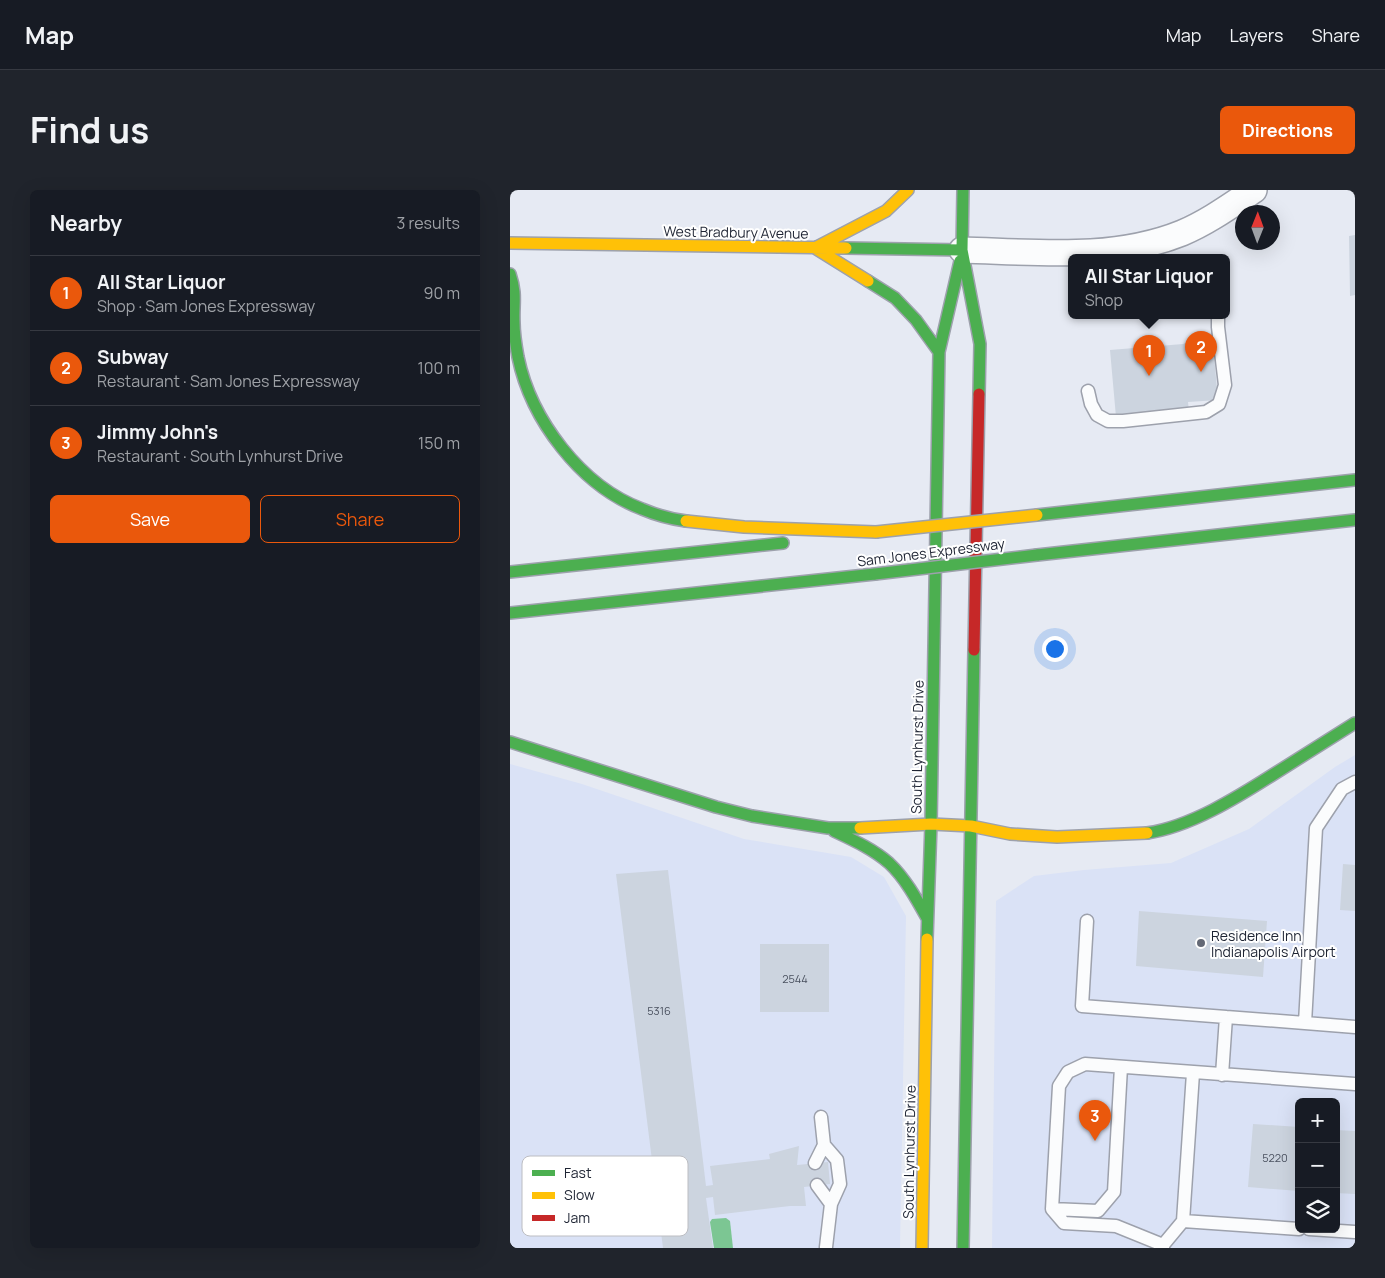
<!DOCTYPE html>
<html lang="en">
<head>
<meta charset="utf-8">
<style>
	body { margin:0; font-family:Manrope,sans-serif; background:#20242c; color:#f1f3f6 }
	.controls { position:absolute; right:15px; bottom:15px; display:grid; overflow:hidden; border-radius:8px; box-shadow:0 5px 20px #0002 }
	.controls button { width:45px; height:45px; display:grid; place-items:center; padding:0; border:0; border-bottom:1px solid #363941; background:#171b24; color:#f1f3f6; font:25px sans-serif }
	.compass { position:absolute; left:725px; top:15px; width:45px; height:45px; border-radius:50%; background:#171b24; box-shadow:0 5px 20px #0002; rotate:1deg }
	.you { position:absolute; left:544px; top:458px; width:18px; height:18px; margin:-12px; border:4px solid #fff; border-radius:50%; background:#1a73e8; box-shadow:0 0 0 8px #1a73e833 }
	.badge { display:grid; place-items:center; width:32px; height:32px; border-radius:50%; background:#ea580c; color:#fff; font-size:16px; font-weight:700 }
	.pin { position:absolute; translate:-50% -41px; filter:drop-shadow(0 1px 2px #0008) }
	.pin::after { content:''; position:absolute; top:26px; width:18px; height:15px; background:inherit; clip-path:polygon(0 0,100% 0,50% 100%) }
	.popup { position:absolute; left:558px; top:64px; width:162px; height:65px; box-sizing:border-box; display:grid; place-content:center; border-radius:8px; background:#171b24; filter:drop-shadow(0 1px 4px #0005); font-size:16px; white-space:nowrap; color:#9ea1a6 }
	.popup b { font-size:19px; color:#f1f3f6 }
	.popup::after { content:''; position:absolute; left:50%; top:100%; margin-left:-10px; border:10px solid transparent; border-top-color:#171b24 }
	.list { margin:0; padding:0; list-style:none }
	h2 { display:flex; justify-content:space-between; align-items:center; height:65px; margin:0; padding:0 20px; font-size:21px }
	h2 small { font-size:16px; font-weight:400; color:#9ea1a6 }
	.list li { display:grid; grid-template-columns:32px 1fr auto; gap:15px; align-items:center; box-sizing:border-box; height:75px; padding:0 20px; border-top:1px solid #363941 }
	.list b { display:block; font-size:19px; white-space:nowrap }
	.list p { margin:0; font-size:16px; white-space:nowrap; color:#9ea1a6 }
	.list em { font-size:16px; font-style:normal; color:#9ea1a6 }
	.actions { display:flex; gap:10px; padding:15px 20px }
	.actions a { flex:1; padding:11px 0; border:1px solid #ea580c; border-radius:8px; text-align:center; font-size:18px; color:#ea580c }
	.actions .main { background:#ea580c; color:#fff }
	.icon { flex:none; width:28px; height:28px; fill:none; stroke:currentColor; stroke-width:2; stroke-linecap:round; stroke-linejoin:round }
	.map { position:relative; flex:none; width:845px; height:1058px; overflow:hidden; border-radius:8px }
	header { display:flex; align-items:center; gap:30px; box-sizing:border-box; height:70px; padding:0 25px; background:#171b24; border-bottom:1px solid #363941 }
	header strong { font-size:24px }
	nav { display:flex; gap:28px; margin-inline-start:auto; font-size:18px }
	.intro { display:flex; align-items:center; justify-content:space-between; box-sizing:border-box; height:120px; padding:0 30px }
	h1 { margin:0; font-size:35px }
	.button { padding:12px 22px; border-radius:8px; background:#ea580c; color:#fff; font-size:18px; font-weight:700 }
	main { display:flex; gap:30px; padding:0 30px }
	aside { flex:1; background:#171b24; border-radius:8px; box-shadow:0 5px 20px #0002 }
	.map>svg:first-child { display:block }
	.built { fill:#dae2f6; fill-rule:evenodd }
	.water { fill:#7cc693 }
	.building { fill:#ccd4df }
	.lines { fill:none; stroke-linecap:round; stroke-linejoin:round }
	.lane-casing { stroke:#9da1ac; stroke-width:15 }
	.street-casing { stroke:#9da1ac; stroke-width:28 }
	.fast-casing { stroke:#9da1ac; stroke-width:14 }
	.slow-casing { stroke:#9da1ac; stroke-width:14 }
	.jam-casing { stroke:#9da1ac; stroke-width:14 }
	.lane { stroke:#fbfcfd; stroke-width:12 }
	.street { stroke:#fbfcfd; stroke-width:25 }
	.fast { stroke:#4caf50; stroke-width:11 }
	.slow { stroke:#ffc107; stroke-width:11 }
	.jam { stroke:#c62828; stroke-width:11 }
	.fast-bridge-casing { stroke:#9da1ac; stroke-width:14; stroke-linecap:butt }
	.slow-bridge-casing { stroke:#9da1ac; stroke-width:14; stroke-linecap:butt }
	.fast-bridge { stroke:#4caf50; stroke-width:11 }
	.slow-bridge { stroke:#ffc107; stroke-width:11 }
	.poi-dot { fill:#646976; stroke:#fff; stroke-width:2 }
	.labels { text-anchor:middle; dominant-baseline:central; stroke-width:4; stroke-linejoin:round; paint-order:stroke }
	.number-label { font-size:11px; fill:#4a515f }
	.street-label { font-size:14px; fill:#1e2433; stroke:#fff }
	.poi-label { font-size:14px; fill:#1e2433; stroke:#fff; text-anchor:start }
	.key { fill:#fff; stroke:#bcbdc2; stroke-width:1 }
	.key-label { font-size:14px; fill:#1e2433 }
</style>
</head>
<body>
<header>
<strong>Map</strong>
<nav><a>Map</a><a>Layers</a><a>Share</a></nav>
</header>
<div class="intro"><h1>Find us</h1><a class="button">Directions</a></div>
<main>
<aside>
<h2>Nearby<small>3 results</small></h2>
<ul class="list">
<li><span class="badge">1</span><div><b>All Star Liquor</b><p>Shop · Sam Jones Expressway</p></div><em>90 m</em></li>
<li><span class="badge">2</span><div><b>Subway</b><p>Restaurant · Sam Jones Expressway</p></div><em>100 m</em></li>
<li><span class="badge">3</span><div><b>Jimmy John's</b><p>Restaurant · South Lynhurst Drive</p></div><em>150 m</em></li>
</ul>
<div class="actions"><a class="main">Save</a><a>Share</a></div>
</aside>
<div class="map">
<svg width="845" height="1058" viewBox="0 0 845 1058">
	<rect width="100%" height="100%" fill="#e6eaf3"/>
	<!-- built -->
	<path class="built" d="M845 565V1058H482L486 711 524 686 574 680 661 673 739 639 825 577ZM789 912H826V1039H789Z
		M0 574 72 594 234 649 341 667 374 687 396 726 390 1058H0Z"/>
	<!-- water -->
	<path class="water" d="M216 1028 220 1031 223 1058H204L200 1032 202 1029Z"/>
	<!-- building -->
	<path class="building" d="M845 45V105L840 106 839 46Z
		M702 143 708 210 678 212 679 221 606 227 600 160 673 154Z
		M833 674 845 675V721L830 720Z
		M158 680 196 996 203 995 200 976 260 969 259 964 289 956 287 975 318 972 320 994 294 997 296 1016H280L205 1025 203 1007 196 1008 203 1058H153L106 684Z
		M629 721 757 731 753 787 626 776Z
		M250 754H319V822H250Z
		M743 934 789 937V1001L738 997Z
		M826 940 845 941V1004L826 1003Z"/>
	<g class="lines">
		<!-- lane casing -->
		<g class="lane-casing">
			<path id="lane" d="M578 201 581 214 587 225 598 231H613L696 222 709 214 715 195 708 137V125
				M577 731 572 816 716 827
				M795 833 845 837
				M712 885 716 827 795 833 806 638 832 599 845 592
				M314 955 327 970 330 994 321 1014
				M305 973 314 955 311 927
				M307 995 321 1014 316 1057
				M542 1019 588 1021 604 1002 611 877
				M673 1031 789 1039
				M799 1039 845 1042
				M653 1055 606 1036 554 1033 542 1019 549 896 558 882 575 874 845 894
				M653 1058V1055L673 1031 683 883"/>
		</g>
		<!-- street casing -->
		<g class="street-casing">
			<path id="street" d="M452 60C525 62 603 71 672 43 698 32 720 16 744 0"/>
		</g>
		<!-- fast casing -->
		<g class="fast-casing">
			<path id="fast" d="M453 0 452 60 470 154 469 204
				M336 58 452 60
				M0 84C7 105 3 113 4 133 4 144 6 156 8 167 21 230 71 296 132 319 146 325 161 329 176 331
				M358 91 385 108 406 130 429 162
				M527 325 845 290
				M527 365 845 330
				M0 382 273 353
				M0 423 365 384
				M0 552 206 617 242 626 318 638H350
				M324 641C343 650 363 659 379 673 395 688 406 708 417 728
				M637 643C680 637 728 607 764 584 791 567 818 550 845 533
				M417 749 421 634 429 162 450 71
				M453 1058 464 460"/>
		</g>
		<!-- slow casing -->
		<g class="slow-casing">
			<path id="slow" d="M0 53 336 58
				M358 91 305 58 376 21 398 0
				M176 331 234 337 366 342
				M350 638 421 634 461 636 500 644 547 647 637 643
				M412 1058 417 749"/>
		</g>
		<!-- jam casing -->
		<g class="jam-casing">
			<path id="jam" d="M464 460 469 204"/>
		</g>
		<!-- lane -->
		<use href="#lane" class="lane"/>
		<!-- street -->
		<use href="#street" class="street"/>
		<!-- fast -->
		<use href="#fast" class="fast"/>
		<!-- slow -->
		<use href="#slow" class="slow"/>
		<!-- jam -->
		<use href="#jam" class="jam"/>
		<!-- fast-bridge casing -->
		<g class="fast-bridge-casing">
			<path id="fast-bridge" d="M365 384 527 365"/>
		</g>
		<!-- slow-bridge casing -->
		<g class="slow-bridge-casing">
			<path id="slow-bridge" d="M366 342 527 325"/>
		</g>
		<!-- fast-bridge -->
		<use href="#fast-bridge" class="fast-bridge"/>
		<!-- slow-bridge -->
		<use href="#slow-bridge" class="slow-bridge"/>
	</g>
	<!-- markers -->
	<circle class="poi-dot" cx="691" cy="753" r="5"/>
	<g class="labels">
		<!-- number labels -->
		<g class="number-label">
			<text x="285" y="788">2544</text>
			<text x="149" y="820">5316</text>
			<text x="765" y="967">5220</text>
		</g>
		<!-- street labels -->
		<g class="street-label">
			<text transform="translate(226 42) rotate(1)">West Bradbury Avenue</text>
			<text transform="translate(421 362) rotate(-7)">Sam Jones Expressway</text>
			<text transform="translate(407 557) rotate(-89)">South Lynhurst Drive</text>
			<text transform="translate(399 962) rotate(-89)">South Lynhurst Drive</text>
		</g>
		<!-- poi labels -->
		<g class="poi-label">
			<text x="701" y="745">Residence Inn<tspan x="701" dy="16">Indianapolis Airport</tspan></text>
		</g>
	</g>
	<!-- legend -->
	<rect x="12" y="966" width="166" height="80" rx="8" class="key"/>
	<rect x="22" y="980" width="23" height="6" fill="#4caf50"/>
	<rect x="22" y="1002" width="23" height="7" fill="#ffc107"/>
	<rect x="22" y="1025" width="23" height="6" fill="#c62828"/>
	<g class="key-label">
		<text x="54" y="988">Fast</text>
		<text x="54" y="1010">Slow</text>
		<text x="54" y="1033">Jam</text>
	</g>
</svg>
<div class="controls">
<button>+</button>
<button>−</button>
<button><svg class="icon" aria-label="layers" viewBox="0 0 24 24"><path d="M12 4l9 5-9 5-9-5zM3 14l9 5 9-5"/></svg></button>
</div>
<svg class="compass" viewBox="-18 -18 36 36"><path d="M0-13l5 13h-10z" fill="#e53935"/><path d="M0 13l5-13h-10z" fill="#9ea1a6"/></svg>
<div class="you"></div>
<div class="pin badge" style="left:639px;top:186px">1</div>
<div class="popup"><b>All Star Liquor</b>Shop</div>
<div class="pin badge" style="left:691px;top:182px">2</div>
<div class="pin badge" style="left:585px;top:951px">3</div>
</div>
</main>
</body>
</html>
